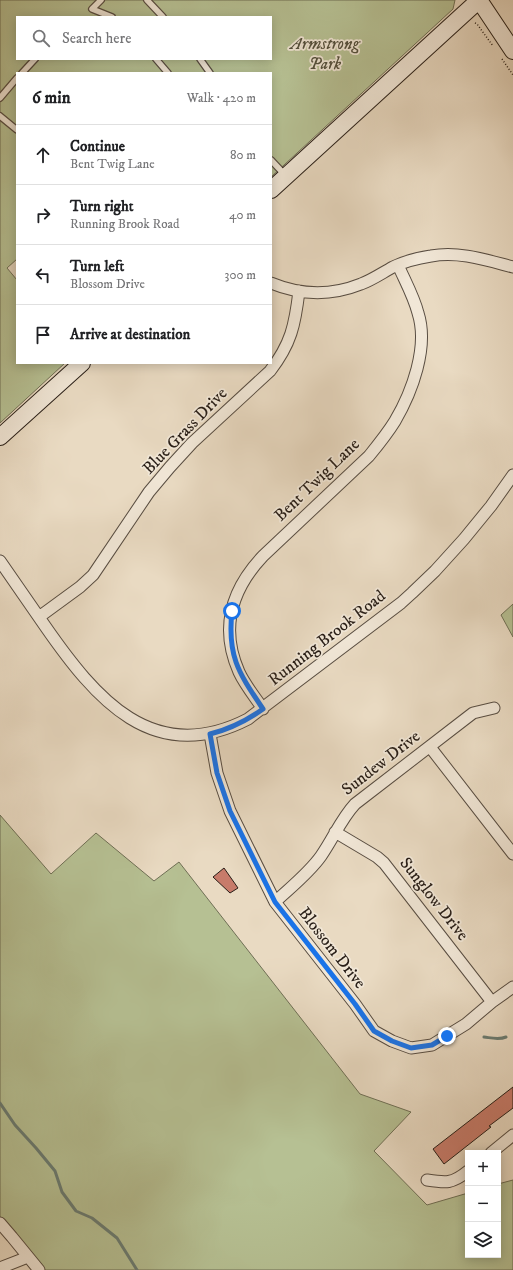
<!DOCTYPE html>
<html lang="en">
<head>
<meta charset="utf-8">
<style>
	body { margin:0; font-family:"IM FELL DW Pica",serif; background:#f6f6f6; color:#202124 }
	.controls { position:absolute; right:12px; bottom:12px; display:grid; overflow:hidden; border-radius:0px; box-shadow:0 2px 10px #0003 }
	.controls button { width:36px; height:36px; display:grid; place-items:center; padding:0; border:0; border-bottom:1px solid #e0e0e0; background:#fff; color:#202124; font:20px sans-serif }
	.stop { position:absolute; width:12px; height:12px; margin:-9px; border:3px solid #1a73e8; border-radius:50%; background:#fff }
	.stop.end { background:#1a73e8; border-color:#fff; box-shadow:0 1px 4px #0008 }
	.list { margin:0; padding:0; list-style:none }
	h2 { display:flex; justify-content:space-between; align-items:center; height:52px; margin:0; padding:0 16px; font-size:17px }
	h2 small { font-size:13px; font-weight:400; color:#757577 }
	.list li { display:grid; grid-template-columns:26px 1fr auto; gap:12px; align-items:center; box-sizing:border-box; height:60px; padding:0 16px; border-top:1px solid #e0e0e0 }
	.list b { display:block; font-size:15px; white-space:nowrap }
	.list p { margin:0; font-size:13px; white-space:nowrap; color:#757577 }
	.list em { font-size:13px; font-style:normal; color:#757577 }
	.icon { flex:none; width:22px; height:22px; fill:none; stroke:currentColor; stroke-width:2; stroke-linecap:round; stroke-linejoin:round }
	.map { position:relative; flex:none; width:513px; height:1270px; overflow:hidden }
	.search { position:absolute; background:#fff; box-shadow:0 2px 10px #0003; left:16px; top:16px; width:256px; height:44px; display:flex; align-items:center; gap:10px; box-sizing:border-box; padding:0 14px; border-radius:0px; color:#757577; font-size:15px }
	.panel { position:absolute; background:#fff; box-shadow:0 2px 10px #0003; left:16px; top:72px; width:256px; height:292px; border-radius:0px }
	.map>svg:first-child { display:block }
	.green { fill:#b6c093; stroke:#6f6f55; fill-rule:evenodd }
	.lines { fill:none; stroke-linecap:round; stroke-linejoin:round }
	.stream { stroke:#6b7c72; stroke-width:3 }
	.building { fill:#c77b6a; stroke:#281e17 }
	.lane-casing { stroke:#584d42; stroke-width:8 }
	.street-casing { stroke:#584d42; stroke-width:13 }
	.secondary-casing { stroke:#281e17; stroke-width:18 }
	.path { stroke:#281e17; stroke-width:1.5; stroke-dasharray:1 2; stroke-linecap:butt }
	.lane { stroke:#f1e7d7; stroke-width:5.5 }
	.street { stroke:#f1e7d7; stroke-width:11 }
	.secondary { stroke:#f1e7d7; stroke-width:16 }
	.route { stroke:#1a73e8; stroke-width:5 }
	.labels { text-anchor:middle; dominant-baseline:central; stroke-width:3.5; stroke-linejoin:round; paint-order:stroke }
	.park-label { font-size:17px; font-style:italic; fill:#534f3c; stroke:#f1e7d7 }
	.street-label { font-size:17px; fill:#281e17; stroke:#f1e7d7 }
</style>
</head>
<body>
<div class="map">
<svg width="513" height="1270" viewBox="0 0 513 1270">
	<rect width="100%" height="100%" fill="#e9dac2"/>
	<filter id="stains"><feTurbulence type="fractalNoise" baseFrequency=".005" numOctaves="4"/><feColorMatrix values="0 0 0 0 .2 0 0 0 0 .09 0 0 0 0 .02 0 0 0 .5 -.17"/></filter>
	<radialGradient id="worn" r=".72"><stop offset=".6" stop-color="#630" stop-opacity="0"/><stop offset="1" stop-color="#630" stop-opacity=".3"/></radialGradient>
	<!-- green -->
	<path class="green" d="M0 0H455L453 9 271 177V73H17V259L7 268 17 280V363H65L0 423ZM17 17H271V59H17Z
		M513 604V637L501 615Z
		M0 815 51 874 96 833 154 881 179 862 360 1094 411 1112 374 1151 427 1205 468 1193V1255H498V1184L513 1180V1270H39L0 1223Z"/>
	<g class="lines">
		<!-- stream -->
		<path class="stream" d="M484 1037C492 1038 499 1040 506 1037
			M0 1103 15 1125 36 1148 55 1171 62 1192 76 1211 92 1218 117 1238 137 1270"/>
	</g>
	<!-- building -->
	<path class="building" d="M224 868 238 888 230 893 213 877Z
		M513 1087V1108L489 1126 491 1127 444 1164 433 1149Z"/>
	<g class="lines">
		<!-- lane casing -->
		<g class="lane-casing">
			<path id="lane" d="M101 0 92 9 112 17
				M147 0 163 17
				M156 59 168 73
				M200 59 210 73
				M22 73 35 59
				M0 98 17 78
				M0 116 17 130
				M271 160 285 175"/>
		</g>
		<!-- street casing -->
		<g class="street-casing">
			<path id="street" d="M271 283C300 295 331 296 361 284 372 280 382 273 393 267 405 261 418 258 431 256 459 251 486 260 513 267
				M0 561C15 583 30 604 45 626 95 698 153 768 248 719L401 603 412 593 435 571 464 539 491 506 513 475
				M39 617 80 587 93 575 149 492 170 467 192 443 270 371C291 344 295 325 299 291
				M263 709C255 697 245 685 239 672 220 629 231 590 263 556L369 456C378 445 387 434 395 421 412 392 429 347 418 313 414 297 405 281 398 265
				M210 734 217 773 230 811 275 902 355 1004 374 1031 392 1041 411 1048 432 1045 466 1024 492 1002 513 987
				M430 747 513 854
				M335 832 377 857 384 863 492 1002
				M275 902C291 887 309 873 321 856 333 839 341 819 355 804L473 713 494 708
				M491 1153 513 1135
				M427 1180C446 1183 452 1184 468 1171
				M0 1223 12 1237 39 1270
				M0 1268 28 1257"/>
		</g>
		<!-- secondary casing -->
		<g class="secondary-casing">
			<path id="secondary" d="M479 0 513 51
				M271 190 479 0
				M0 437 82 363"/>
		</g>
		<!-- path -->
		<path class="path" d="M475 23 477 24 493 46
			M502 59 513 75"/>
		<!-- lane -->
		<use href="#lane" class="lane"/>
		<!-- street -->
		<use href="#street" class="street"/>
		<!-- secondary -->
		<use href="#secondary" class="secondary"/>
	</g>
	<g class="lines">
		<!-- route -->
		<path class="route" d="M232 611C227 657 239 673 263 709 246 721 230 729 210 734L217 773 230 811 275 902 355 1004 374 1031 392 1041 411 1048 432 1045 447 1036"/>
	</g>
	<g class="labels">
		<!-- park labels -->
		<g class="park-label">
			<text x="325" y="44">Armstrong<tspan x="325" dy="20">Park</tspan></text>
		</g>
		<!-- street labels -->
		<g class="street-label">
			<text transform="translate(185 431) rotate(-46)">Blue Grass Drive</text>
			<text transform="translate(317 480) rotate(-44)">Bent Twig Lane</text>
			<text transform="translate(327 638) rotate(-38)">Running Brook Road</text>
			<text transform="translate(381 763) rotate(-38)">Sundew Drive</text>
			<text transform="translate(434 899) rotate(52)">Sunglow Drive</text>
			<text transform="translate(332 948) rotate(52)">Blossom Drive</text>
		</g>
	</g>
	<rect width="100%" height="100%" filter="url(#stains)"/>
	<rect width="100%" height="100%" fill="url(#worn)"/>
</svg>
<div class="controls">
<button>+</button>
<button>−</button>
<button><svg class="icon" aria-label="layers" viewBox="0 0 24 24"><path d="M12 4l9 5-9 5-9-5zM3 14l9 5 9-5"/></svg></button>
</div>
<div class="stop" style="left:232px;top:611px"></div>
<div class="stop end" style="left:447px;top:1036px"></div>
<div class="search"><svg class="icon" aria-label="search" viewBox="0 0 24 24"><circle cx="10" cy="10" r="6"/><path d="M15 15l6 6"/></svg>Search here</div>
<section class="panel">
<h2>6 min<small>Walk · 420 m</small></h2>
<ul class="list">
<li><svg class="icon" aria-label="ahead" viewBox="0 0 24 24"><path d="M12 20V5M6 11l6-6 6 6"/></svg><div><b>Continue</b><p>Bent Twig Lane</p></div><em>80 m</em></li>
<li><svg class="icon" aria-label="right" viewBox="0 0 24 24"><path d="M7 20v-9h11M14 6l5 5-5 5"/></svg><div><b>Turn right</b><p>Running Brook Road</p></div><em>40 m</em></li>
<li><svg class="icon" aria-label="left" viewBox="0 0 24 24"><path d="M17 20v-9H6M10 6l-5 5 5 5"/></svg><div><b>Turn left</b><p>Blossom Drive</p></div><em>300 m</em></li>
<li><svg class="icon" aria-label="arrive" viewBox="0 0 24 24"><path d="M6 21V4h12l-3 4 3 4H6"/></svg><div><b>Arrive at destination</b></div></li>
</ul>
</section>
</div>
</body>
</html>
